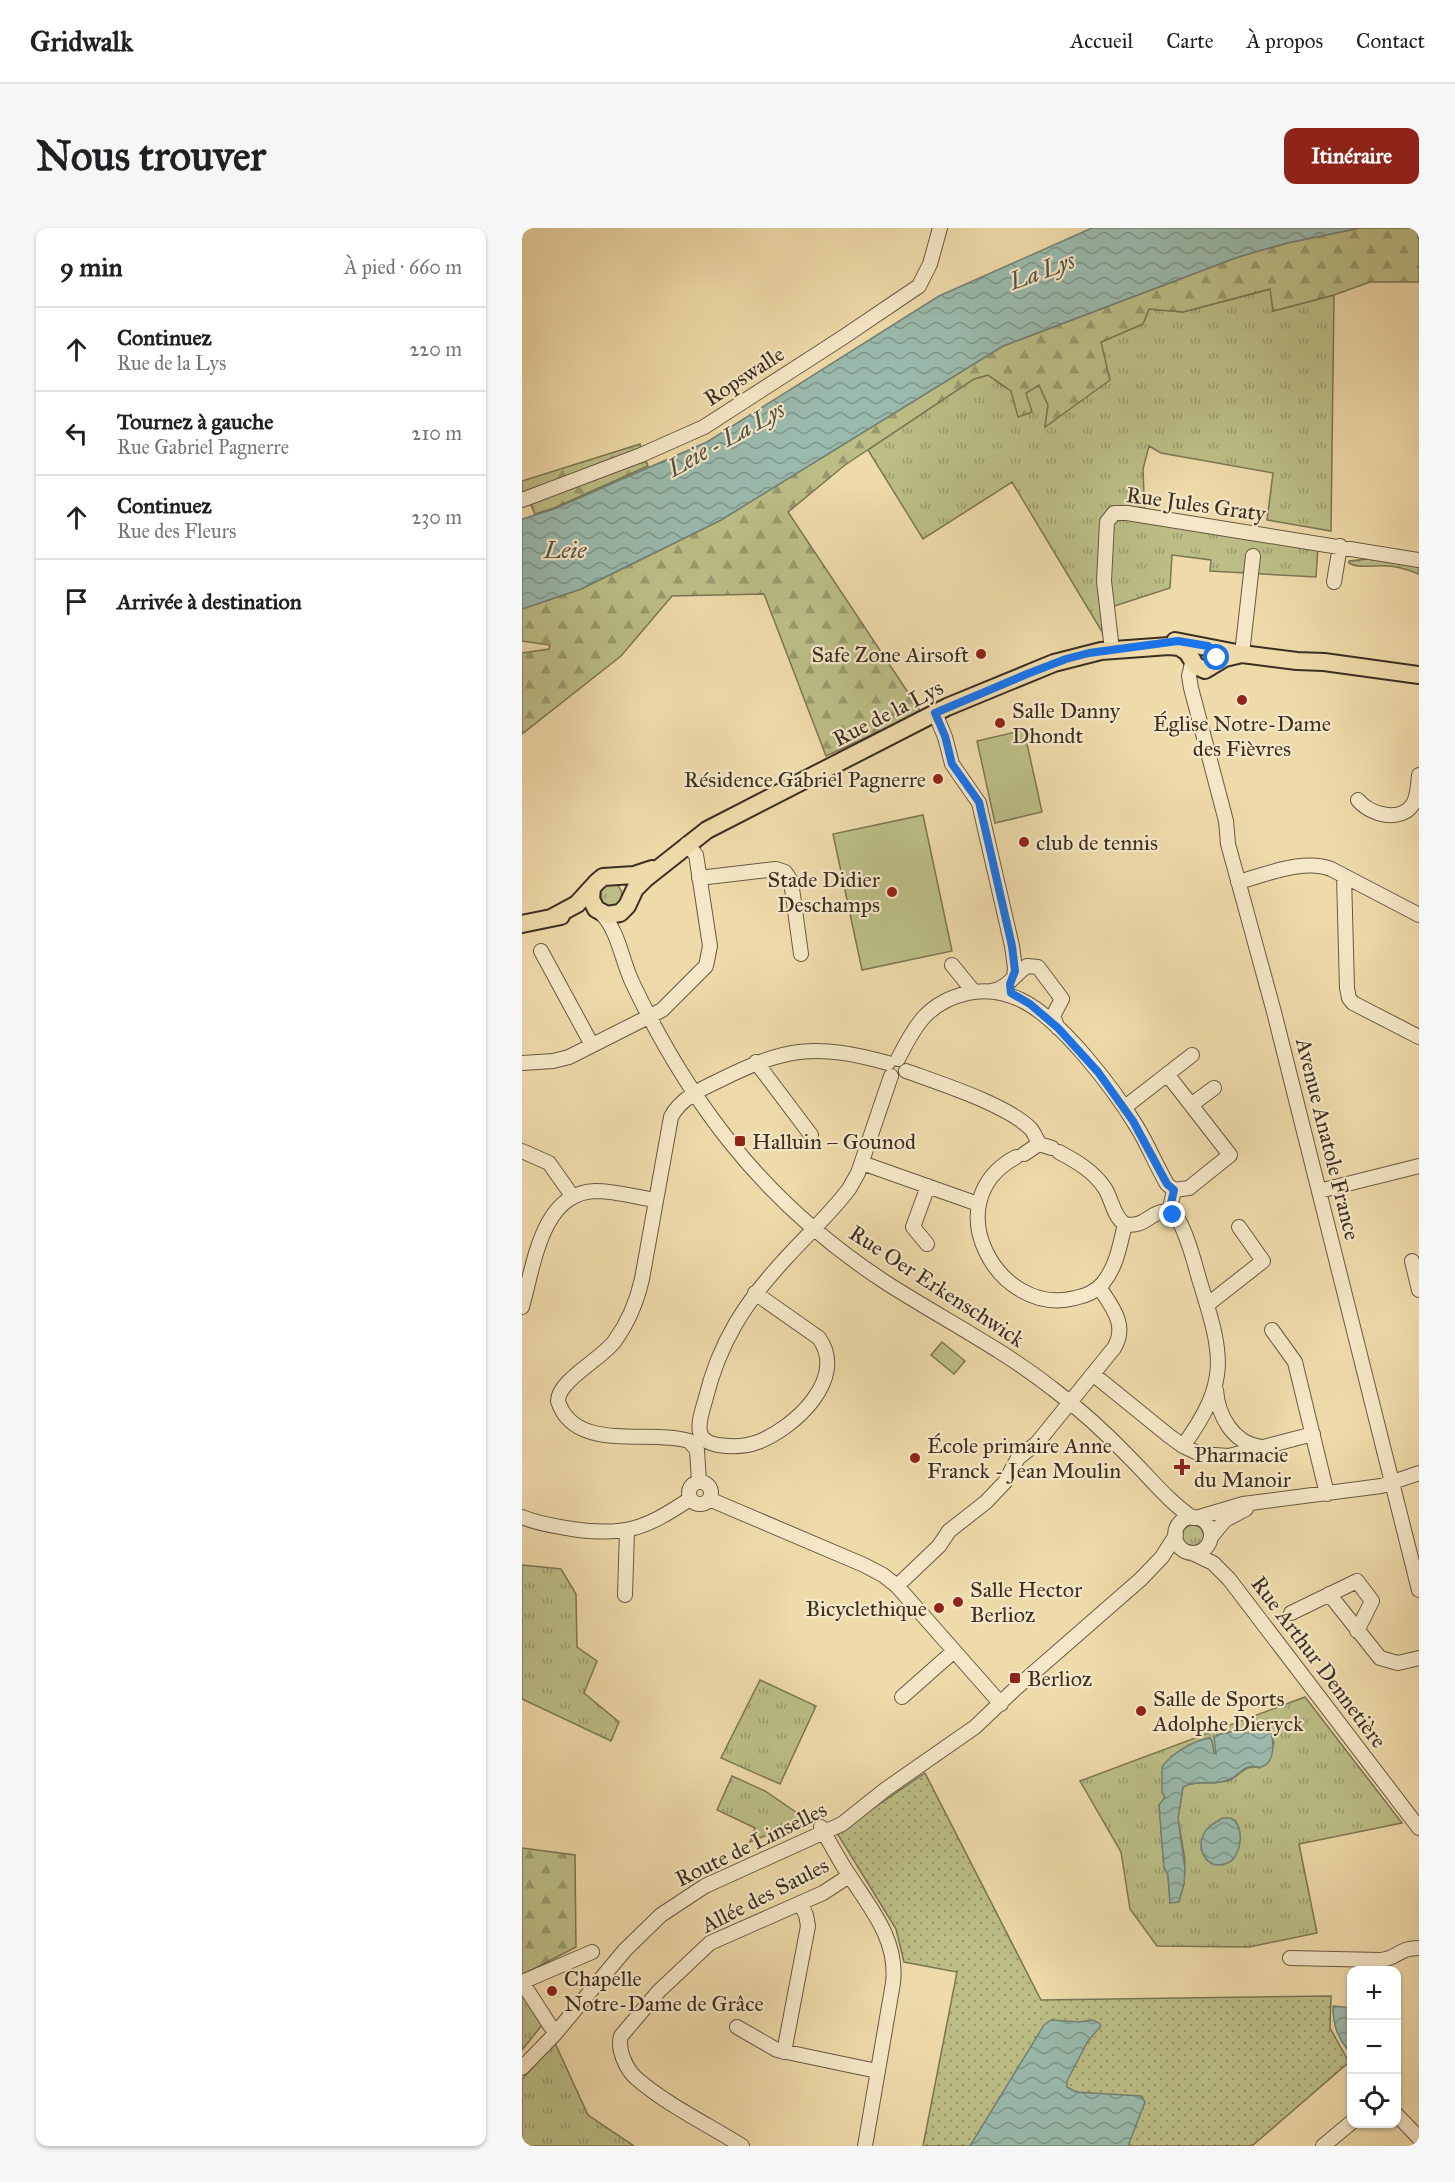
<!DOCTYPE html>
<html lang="fr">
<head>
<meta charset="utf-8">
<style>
	body { margin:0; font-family:"IM FELL Great Primer",serif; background:#f6f6f6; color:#202124 }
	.controls { position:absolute; right:18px; bottom:18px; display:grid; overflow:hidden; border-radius:12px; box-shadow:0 2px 4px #0004 }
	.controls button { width:54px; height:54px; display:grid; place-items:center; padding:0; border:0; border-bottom:2px solid #e0e0e0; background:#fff; color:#202124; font:30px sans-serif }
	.stop { position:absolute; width:18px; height:18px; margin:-14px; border:4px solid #1a73e8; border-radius:50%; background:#fff }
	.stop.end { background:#1a73e8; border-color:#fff; box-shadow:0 2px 6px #0008 }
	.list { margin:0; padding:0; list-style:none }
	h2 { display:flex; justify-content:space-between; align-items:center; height:78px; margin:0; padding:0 24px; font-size:26px }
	h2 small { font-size:20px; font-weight:400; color:#757577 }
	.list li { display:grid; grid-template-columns:39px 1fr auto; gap:18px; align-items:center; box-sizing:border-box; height:84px; padding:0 24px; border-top:2px solid #e0e0e0 }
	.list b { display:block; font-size:22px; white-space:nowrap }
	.list p { margin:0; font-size:20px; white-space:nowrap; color:#757577 }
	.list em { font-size:20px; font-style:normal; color:#757577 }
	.icon { flex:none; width:33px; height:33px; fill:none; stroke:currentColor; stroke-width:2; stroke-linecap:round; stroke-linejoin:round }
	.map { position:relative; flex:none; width:897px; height:1918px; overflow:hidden; border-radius:12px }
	header { display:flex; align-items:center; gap:36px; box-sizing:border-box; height:84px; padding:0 30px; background:#fff; border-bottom:2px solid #e0e0e0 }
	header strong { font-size:28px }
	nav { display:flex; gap:33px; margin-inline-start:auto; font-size:21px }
	.intro { display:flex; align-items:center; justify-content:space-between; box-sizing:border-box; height:144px; padding:0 36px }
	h1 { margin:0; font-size:42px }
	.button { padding:15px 27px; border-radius:12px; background:#8f2418; color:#fff; font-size:21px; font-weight:700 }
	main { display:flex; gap:36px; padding:0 36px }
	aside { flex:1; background:#fff; border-radius:12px; box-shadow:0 2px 4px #0004 }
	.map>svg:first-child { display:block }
	.grass { fill:url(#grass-tufts); stroke:#7c7654; stroke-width:1.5; fill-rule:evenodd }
	.forest { fill:url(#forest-firs); stroke:#7c7654; stroke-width:1.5 }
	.wetland { fill:url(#wetland-marsh); stroke:#7c7654; stroke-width:1.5 }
	.park { fill:url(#park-dots); stroke:#7c7654; stroke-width:1.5 }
	.garden { fill:#bcbe86; stroke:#7c7654; stroke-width:1.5 }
	.water { fill:url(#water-waves); stroke:#748276; stroke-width:1.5 }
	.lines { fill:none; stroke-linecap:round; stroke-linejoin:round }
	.minor-casing { stroke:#685944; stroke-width:16 }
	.major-casing { stroke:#3b2e23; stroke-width:20 }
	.minor { stroke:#f5e7c7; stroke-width:14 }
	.major { stroke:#efdaa9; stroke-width:16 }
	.route { stroke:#1a73e8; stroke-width:8 }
	.poi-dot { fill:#8f2418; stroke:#f5e7c7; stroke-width:2 }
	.labels { text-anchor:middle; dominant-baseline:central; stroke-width:4.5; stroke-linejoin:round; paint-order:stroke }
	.street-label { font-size:22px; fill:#3b2e23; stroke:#f5e7c7 }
	.poi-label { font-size:22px; fill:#3b2e23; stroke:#f5e7c7; text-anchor:start }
	.water-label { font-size:24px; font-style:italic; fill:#535146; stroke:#f5e7c7 }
</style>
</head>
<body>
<header>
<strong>Gridwalk</strong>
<nav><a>Accueil</a><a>Carte</a><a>À propos</a><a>Contact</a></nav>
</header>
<div class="intro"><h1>Nous trouver</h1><a class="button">Itinéraire</a></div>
<main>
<aside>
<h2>9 min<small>À pied · 660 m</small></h2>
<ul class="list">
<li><svg class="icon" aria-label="ahead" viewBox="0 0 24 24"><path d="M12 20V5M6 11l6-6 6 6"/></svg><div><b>Continuez</b><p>Rue de la Lys</p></div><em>220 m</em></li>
<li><svg class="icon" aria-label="left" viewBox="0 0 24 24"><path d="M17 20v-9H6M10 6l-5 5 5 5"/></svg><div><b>Tournez à gauche</b><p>Rue Gabriel Pagnerre</p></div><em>210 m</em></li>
<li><svg class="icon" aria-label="ahead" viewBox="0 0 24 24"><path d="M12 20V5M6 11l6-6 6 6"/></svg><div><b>Continuez</b><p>Rue des Fleurs</p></div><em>230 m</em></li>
<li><svg class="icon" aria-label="arrive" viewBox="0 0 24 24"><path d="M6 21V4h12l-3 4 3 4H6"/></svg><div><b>Arrivée à destination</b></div></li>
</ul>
</aside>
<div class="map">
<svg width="897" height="1918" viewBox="0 0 897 1918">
	<defs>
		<pattern id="grass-tufts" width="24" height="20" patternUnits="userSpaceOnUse" patternTransform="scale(1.5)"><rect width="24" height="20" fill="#bcbe86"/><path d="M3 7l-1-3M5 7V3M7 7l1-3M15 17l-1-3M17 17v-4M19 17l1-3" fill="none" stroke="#9a9b6d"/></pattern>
		<pattern id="forest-firs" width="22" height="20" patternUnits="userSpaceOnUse" patternTransform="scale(1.5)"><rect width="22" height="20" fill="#bcbe86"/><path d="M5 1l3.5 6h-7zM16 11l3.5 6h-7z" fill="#9a9b6d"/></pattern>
		<pattern id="wetland-marsh" width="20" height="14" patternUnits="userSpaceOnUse" patternTransform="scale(1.5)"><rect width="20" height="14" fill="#bcbe86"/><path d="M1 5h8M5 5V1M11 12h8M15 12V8" fill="none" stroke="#9a9b6d"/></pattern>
		<pattern id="park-dots" width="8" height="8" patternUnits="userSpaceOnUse" patternTransform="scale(1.5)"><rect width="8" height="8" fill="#bcbe86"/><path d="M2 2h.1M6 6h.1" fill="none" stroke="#9a9b6d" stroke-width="1.8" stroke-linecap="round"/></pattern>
		<pattern id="water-waves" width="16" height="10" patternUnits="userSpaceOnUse" patternTransform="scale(1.5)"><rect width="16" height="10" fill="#9abaad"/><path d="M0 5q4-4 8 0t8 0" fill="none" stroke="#7f988c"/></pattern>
	</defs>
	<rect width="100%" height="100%" fill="#efdaa9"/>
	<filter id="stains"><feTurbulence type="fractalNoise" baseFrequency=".00333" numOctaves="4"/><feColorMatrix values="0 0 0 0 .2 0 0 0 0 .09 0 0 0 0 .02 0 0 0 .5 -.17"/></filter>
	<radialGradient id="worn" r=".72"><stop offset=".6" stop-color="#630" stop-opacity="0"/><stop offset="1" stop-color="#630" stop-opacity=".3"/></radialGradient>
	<!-- grass -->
	<path class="grass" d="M749 61 751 83 812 67 809 303 745 292 751 245 639 225 627 218 621 241 623 292 796 319 794 349 688 343 689 332 650 327 648 360 580 382 582 407 490 254 401 311 346 222 452 151 466 147C487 162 492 171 517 157L526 177 523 198 579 114 621 96 627 81 661 84Z
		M76 667a12 12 0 1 1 24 0a12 12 0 1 1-24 0Z
		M660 1308a11 11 0 1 1 22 0a11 11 0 1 1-22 0Z
		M0 1337 39 1341 54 1366 55 1419 75 1433 62 1465 97 1494 89 1513 0 1471Z
		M238 1452 294 1478 258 1556 199 1530Z
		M783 1469 880 1595 777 1616 795 1705 727 1719 635 1718 608 1681 599 1624 558 1553ZM739 1497 748 1502 752 1516 738 1540C721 1536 721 1546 708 1552 693 1558 675 1551 661 1559L656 1590 663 1632 662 1656 648 1675 646 1647 642 1639 637 1577 643 1572 649 1529 667 1517 687 1510 690 1513 692 1525 695 1526 693 1513 695 1507ZM701 1590 713 1592C722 1608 718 1630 700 1637L679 1622C680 1605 686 1598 701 1590Z
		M210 1548 243 1563 284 1591 228 1614 233 1600 195 1582Z
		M0 1764 20 1797 0 1822Z
		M33 1815 66 1887 112 1918H0V1851Z"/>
	<!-- forest -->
	<path class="forest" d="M838 0H897V54H848L812 67 751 83 748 61 661 84 627 81 621 96 579 114 588 152 523 199 526 177 517 157 504 165 510 184 496 189 489 163 466 147 452 151 323 237 266 284 399 484 304 528 242 366 150 368 99 428 0 506V425L27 421 28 417 0 413V381L59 361 199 292 481 118 716 29 765 15Z
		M118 216 119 223 0 264V253Z
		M123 230 126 238 32 280 13 286 8 275Z
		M0 1620 53 1627 54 1719 0 1747Z"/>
	<!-- wetland -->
	<path class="wetland" d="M846 331 897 339V346C887 342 876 338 865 338 853 337 837 341 827 335V333Z"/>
	<!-- park -->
	<path class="park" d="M403 1545 519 1772 809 1768 808 1800 827 1834 730 1918H401L435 1744 382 1734 374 1701 315 1605Z"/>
	<!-- garden -->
	<path class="garden" d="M502 502 520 584 473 595 455 513Z
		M401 587 430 723 340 742 311 606Z
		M420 1114 443 1133 432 1146 409 1127Z"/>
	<!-- water -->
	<path class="water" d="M570 0H838L765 15 716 29 481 118 199 292 59 361 0 381V291L32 281 185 214 417 68Z
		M739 1497 748 1502C752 1512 754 1535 739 1539 734 1540 731 1537 726 1539 718 1542 714 1550 706 1552 692 1558 674 1551 661 1559L656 1590 663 1641 662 1656 657 1674 648 1675 646 1647 642 1639 637 1577 643 1569 640 1564V1539C650 1525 671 1513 687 1510L690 1513 692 1525 694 1526 692 1509 695 1507Z
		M701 1590H709C723 1598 720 1625 708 1634 703 1637 698 1637 693 1637 681 1633 675 1618 682 1605 686 1598 694 1594 701 1590Z
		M811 1778 829 1780V1826C816 1810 811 1799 811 1778Z
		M529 1792 557 1794 571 1792 577 1795 579 1798 566 1813 545 1853V1859L554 1864 619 1868 623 1874 606 1918H448L522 1797Z"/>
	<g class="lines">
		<!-- minor casing -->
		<g class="minor-casing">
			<path id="minor" d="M0 272 119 227 182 199 320 110 397 58 408 36 418 0
				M812 354 818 318
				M590 422 582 353 585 294 592 285H605L897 332
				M720 426 731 328
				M671 431 667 448 669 460 704 593 706 616 752 784 897 1362
				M413 485 423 509 430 536 457 575 490 718 493 740 492 748
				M836 572C848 587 879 595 891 576 896 568 896 556 897 547
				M822 648 825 760 827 770 831 775 897 809
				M177 650 254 641 263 644 269 653 279 726
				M716 654C743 647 782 630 809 641L897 687
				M80 686C97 704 100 734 111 756 138 813 169 865 208 914 251 968 305 1016 363 1054 419 1090 479 1120 531 1161 559 1182 585 1206 609 1231 629 1251 647 1274 671 1290
				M19 723 70 817
				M430 737 452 764
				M469 763C485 761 492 747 505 738L516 739 540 771 531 788 536 800
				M376 831C393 797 406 774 446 765 464 761 482 764 499 772 539 791 592 861 615 899 626 917 634 937 645 956L652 962 647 985
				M234 834 289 907
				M0 835 31 833 47 829 140 782 184 738 188 718 175 633 174 627 165 616
				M384 843C417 855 483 876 508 900 512 904 514 910 517 916
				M645 846 708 927 667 960 652 962
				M669 877 692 860
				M603 879 670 827
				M0 923 27 935 51 969
				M502 926 517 916 530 920
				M494 929C412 973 476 1090 553 1070 564 1068 574 1063 581 1055 595 1038 598 1016 603 996 591 989 590 970 582 959 571 943 554 933 537 924
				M340 935 456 976
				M797 963 897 938
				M603 996C629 1002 634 968 657 993 667 1011 672 1034 678 1054 701 1128 708 1153 661 1218
				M405 1016 391 999 406 958
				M890 1033 897 1062
				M233 1065 297 1110C326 1151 272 1200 236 1214 223 1219 210 1219 196 1217 190 1216 184 1214 180 1209 174 1200 180 1183 183 1173 197 1114 224 1073 265 1029 286 1006 308 986 327 961L336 945 369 848
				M685 1077 741 1033 717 999
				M0 1079C12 1038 19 965 73 963 93 963 114 969 133 972
				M750 1102 773 1134 805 1266
				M572 1147 646 1207 661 1218 678 1226 707 1228 791 1206
				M694 1162C696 1188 711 1215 739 1219
				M177 1254 175 1222 167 1213C127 1201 52 1225 36 1173 36 1153 79 1131 92 1114 106 1095 115 1073 120 1051L149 889C158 871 179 861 196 853 264 819 293 815 366 835
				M167 1265a11 11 0 1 1 22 0a11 11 0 1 1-22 0Z
				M187 1271 342 1337 361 1347 375 1358 479 1476
				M0 1289C16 1296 33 1298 50 1301 104 1309 124 1300 168 1271
				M653 1307a18 18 0 1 1 36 0a18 18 0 1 1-36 0Z
				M674 1290 721 1276 859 1258 897 1245
				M689 1309 703 1292 724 1281
				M670 1325 691 1335 707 1351 897 1600
				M375 1358 417 1318 427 1303 464 1274 483 1254 496 1230 515 1215 592 1120C606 1097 590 1079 577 1059
				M807 1366 858 1430 876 1435 897 1430
				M103 1367 105 1302
				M769 1385 835 1353 850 1373 835 1403
				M380 1469 432 1423
				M299 1599C308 1615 317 1632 327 1647 349 1681 376 1712 371 1755L343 1918
				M768 1730 858 1732C875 1731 876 1720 897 1720
				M0 1754 70 1724
				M0 1754 29 1799
				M215 1799 255 1822 355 1843
				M262 1824 286 1698 284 1687 278 1675
				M0 1840 32 1807 103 1722 139 1687 183 1658 320 1596 364 1561 453 1499 493 1461 619 1351 640 1329 654 1307
				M874 1886 897 1910
				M220 1918C185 1896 145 1877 114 1850 104 1841 95 1821 99 1808L137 1763 188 1715 301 1665 327 1648
				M801 1918 830 1894"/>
		</g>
		<!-- major casing -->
		<g class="major-casing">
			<path id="major" d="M653 413 720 426 775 433 802 434 897 447
				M70 660 69 671 74 681 85 687 98 685 105 678 113 661 123 651 185 602 425 479 532 435 579 423 647 418 657 419 665 424 674 438 683 442 703 430 720 426
				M29 690 55 676 75 654 81 649 112 647 130 641
				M0 696 39 688"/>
		</g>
		<!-- minor -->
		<use href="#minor" class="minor"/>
		<!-- major -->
		<use href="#major" class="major"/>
	</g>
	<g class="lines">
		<!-- route -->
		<path class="route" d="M651 987 647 984 652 962 645 956 611 893 576 844 536 800 508 776 489 765 488 756 493 743 490 718 457 574 430 536 423 508 413 485 505 446 544 431 567 425 656 413 686 418 693 423 695 430"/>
	</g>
	<!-- markers -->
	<g class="poi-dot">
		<circle cx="459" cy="426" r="6"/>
		<circle cx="720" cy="472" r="6"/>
		<circle cx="478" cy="495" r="6"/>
		<circle cx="416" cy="551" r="6"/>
		<circle cx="502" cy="614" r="6"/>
		<circle cx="370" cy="664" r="6"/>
		<rect x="212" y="907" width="12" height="12" rx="3"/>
		<circle cx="393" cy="1230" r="6"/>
		<path d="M657 1230h6v6h6v6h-6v6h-6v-6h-6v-6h6z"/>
		<circle cx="436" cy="1374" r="6"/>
		<circle cx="417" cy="1380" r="6"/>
		<rect x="487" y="1444" width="12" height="12" rx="3"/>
		<circle cx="619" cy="1483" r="6"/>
		<circle cx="30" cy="1763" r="6"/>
	</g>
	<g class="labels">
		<!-- street labels -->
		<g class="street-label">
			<text transform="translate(222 148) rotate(-33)">Ropswalle</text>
			<text transform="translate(674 276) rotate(8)">Rue Jules Graty</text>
			<text transform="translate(366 485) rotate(-27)">Rue de la Lys</text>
			<text transform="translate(806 911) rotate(76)">Avenue Anatole France</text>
			<text transform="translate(415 1058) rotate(33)">Rue Oer Erkenschwick</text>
			<text transform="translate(797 1434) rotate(53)">Rue Arthur Dennetière</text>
			<text transform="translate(229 1616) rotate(-26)">Route de Linselles</text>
			<text transform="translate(243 1667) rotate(-27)">Allée des Saules</text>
		</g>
		<!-- poi labels -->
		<g class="poi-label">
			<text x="447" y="426" text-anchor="end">Safe Zone Airsoft</text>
			<text x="490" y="482">Salle Danny<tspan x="490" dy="25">Dhondt</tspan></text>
			<text x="720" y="495" text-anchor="middle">Église Notre-Dame<tspan x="720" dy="25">des Fièvres</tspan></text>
			<text x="404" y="551" text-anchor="end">Résidence Gabriel Pagnerre</text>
			<text x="514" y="614">club de tennis</text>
			<text x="358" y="651" text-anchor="end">Stade Didier<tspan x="358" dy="25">Deschamps</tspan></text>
			<text x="230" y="913">Halluin – Gounod</text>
			<text x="405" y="1217">École primaire Anne<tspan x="405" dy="25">Franck - Jean Moulin</tspan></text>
			<text x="672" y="1226">Pharmacie<tspan x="672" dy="25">du Manoir</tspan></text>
			<text x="448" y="1361">Salle Hector<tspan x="448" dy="25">Berlioz</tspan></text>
			<text x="405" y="1380" text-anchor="end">Bicyclethique</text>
			<text x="505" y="1450">Berlioz</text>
			<text x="631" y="1470">Salle de Sports<tspan x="631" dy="25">Adolphe Dieryck</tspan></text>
			<text x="42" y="1750">Chapelle<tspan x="42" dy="25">Notre-Dame de Grâce</tspan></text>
		</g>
		<!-- water labels -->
		<g class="water-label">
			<text transform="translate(520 43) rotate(-20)">La Lys</text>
			<text transform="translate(204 211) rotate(-29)">Leie - La Lys</text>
			<text x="43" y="322">Leie</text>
		</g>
	</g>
	<rect width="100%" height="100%" filter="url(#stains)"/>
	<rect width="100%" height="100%" fill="url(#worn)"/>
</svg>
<div class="controls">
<button>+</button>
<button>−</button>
<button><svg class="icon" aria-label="locate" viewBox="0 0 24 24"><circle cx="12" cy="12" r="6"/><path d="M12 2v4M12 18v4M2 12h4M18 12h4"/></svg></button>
</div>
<div class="stop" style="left:695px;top:430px"></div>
<div class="stop end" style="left:651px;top:987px"></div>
</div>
</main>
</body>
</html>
